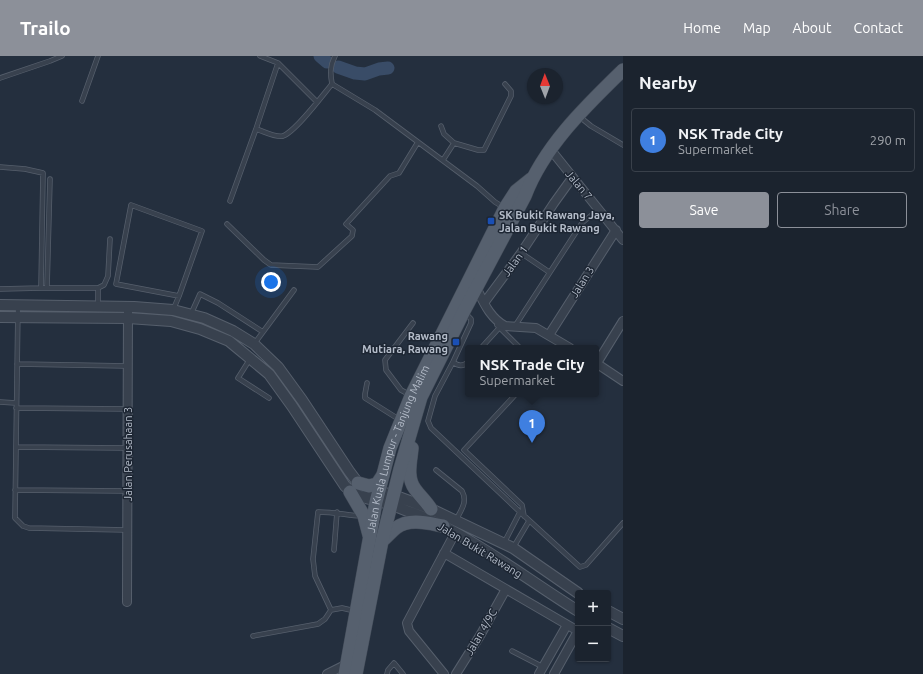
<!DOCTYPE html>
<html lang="en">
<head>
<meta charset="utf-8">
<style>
	body { margin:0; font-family:Ubuntu,sans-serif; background:#242b36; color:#f1f3f6 }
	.controls { position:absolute; right:12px; bottom:12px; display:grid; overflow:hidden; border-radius:4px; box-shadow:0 1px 3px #0004 }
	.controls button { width:36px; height:36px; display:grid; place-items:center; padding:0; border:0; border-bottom:1px solid #39404a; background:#1b232e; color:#f1f3f6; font:20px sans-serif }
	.compass { position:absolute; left:527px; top:12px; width:36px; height:36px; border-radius:50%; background:#1b232e; box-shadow:0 1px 3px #0004; rotate:359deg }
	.you { position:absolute; left:271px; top:226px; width:14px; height:14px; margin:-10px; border:3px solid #fff; border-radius:50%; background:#1a73e8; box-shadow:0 0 0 6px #1a73e833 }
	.badge { display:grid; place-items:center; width:26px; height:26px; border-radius:50%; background:#8c9099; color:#fff; font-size:13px; font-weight:700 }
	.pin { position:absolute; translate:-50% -33px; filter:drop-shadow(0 1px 2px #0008) }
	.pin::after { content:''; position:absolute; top:21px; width:14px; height:12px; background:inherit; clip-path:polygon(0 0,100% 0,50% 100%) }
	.popup { position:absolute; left:465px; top:289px; width:134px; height:52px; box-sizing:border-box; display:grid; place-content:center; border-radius:4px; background:#1b232e; filter:drop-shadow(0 1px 3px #0005); font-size:13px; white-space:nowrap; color:#a0a4aa }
	.popup b { font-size:15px; color:#f1f3f6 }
	.popup::after { content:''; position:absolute; left:50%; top:100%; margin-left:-8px; border:8px solid transparent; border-top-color:#1b232e }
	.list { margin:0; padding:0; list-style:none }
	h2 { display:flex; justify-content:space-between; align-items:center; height:52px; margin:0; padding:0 16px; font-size:17px }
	h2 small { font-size:13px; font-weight:400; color:#a0a4aa }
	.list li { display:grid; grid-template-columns:26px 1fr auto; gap:12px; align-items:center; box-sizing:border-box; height:64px; margin:0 8px 8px; padding:0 8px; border:1px solid #39404a; border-radius:4px }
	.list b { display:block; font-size:15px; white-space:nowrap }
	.list p { margin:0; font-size:13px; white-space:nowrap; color:#a0a4aa }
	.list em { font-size:13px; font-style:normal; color:#a0a4aa }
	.actions { display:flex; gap:8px; padding:12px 16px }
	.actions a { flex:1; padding:9px 0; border:1px solid #8c9099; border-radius:4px; text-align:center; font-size:14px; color:#8c9099 }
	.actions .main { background:#8c9099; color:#fff }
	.map { position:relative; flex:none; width:623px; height:618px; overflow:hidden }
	header { display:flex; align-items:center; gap:24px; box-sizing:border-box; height:56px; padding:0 20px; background:#8c9099; color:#fff }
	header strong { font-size:19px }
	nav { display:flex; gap:22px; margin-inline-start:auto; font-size:14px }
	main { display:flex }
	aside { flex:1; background:#1b232e }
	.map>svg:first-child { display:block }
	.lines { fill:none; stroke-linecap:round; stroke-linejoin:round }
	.river { stroke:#394c67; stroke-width:13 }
	.service-casing { stroke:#565f6c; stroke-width:5.5 }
	.minor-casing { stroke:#565f6c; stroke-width:10 }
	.tertiary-casing { stroke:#565f6c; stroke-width:12 }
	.primary-casing { stroke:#414a57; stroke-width:14 }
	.service { stroke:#38414e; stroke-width:4 }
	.minor { stroke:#38414e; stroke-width:8 }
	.tertiary { stroke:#38414e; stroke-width:10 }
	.primary { stroke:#56606e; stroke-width:13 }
	.transit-dot { fill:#1a4fb4; stroke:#1d2633; stroke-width:1.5 }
	.labels { text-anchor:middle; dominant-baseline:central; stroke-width:3; stroke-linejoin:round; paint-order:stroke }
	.street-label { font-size:11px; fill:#b4bcc9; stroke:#1d2633 }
	.poi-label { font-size:11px; font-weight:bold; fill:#b4bcc9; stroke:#1d2633; text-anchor:start }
</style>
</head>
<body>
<header>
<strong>Trailo</strong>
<nav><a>Home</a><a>Map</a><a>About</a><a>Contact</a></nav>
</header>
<main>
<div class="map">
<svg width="623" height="618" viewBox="0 0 623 618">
	<rect width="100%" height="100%" fill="#242f3e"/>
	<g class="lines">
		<!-- river -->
		<path class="river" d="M320 0 327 6
			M338 11 355 17 365 18 379 13 388 12"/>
		<!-- service casing -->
		<g class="service-casing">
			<path id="service" d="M260 0 278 7 317 46
				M0 22 50 5 62 0
				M332 28 375 54 477 130 495 146 503 151
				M82 45 98 0
				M580 61 591 70 623 89
				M441 70 444 78 454 87
				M256 73 278 7
				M443 104 454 87 478 94H484L511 40V35L505 28
				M0 111 25 113 43 117 41 232H47
				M50 123 47 232H98V249
				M230 145 256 73C263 75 276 82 283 80 296 75 322 40 332 28 330 17 330 10 335 0
				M227 168 264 204 271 209 318 211 352 180 353 174 346 168 390 120 399 117 418 86
				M521 197 549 216
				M98 232 104 229 108 220 110 183
				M0 233 41 232
				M18 249 15 462 23 470 29 472 127 474
				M173 254 179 240 202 175 131 149 116 228 179 240
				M465 257 471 263V267L453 306 435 340 428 365 431 372 520 456 580 511 586 509 623 467
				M191 258 200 238 218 247 263 276
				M497 269 520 292
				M515 270 582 167 599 153
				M254 288 294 234
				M481 292 500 271
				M250 303 238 322 269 342
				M453 306C458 310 463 311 468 306
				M17 308 128 310
				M367 327 365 338V342L400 364
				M516 338 464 394 522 449 524 460
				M410 339 401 334 386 314 385 304 413 267
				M0 346 16 347
				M16 352 128 353
				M16 391 127 392
				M436 414 462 435C468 446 461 454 456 464
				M15 434 128 435
				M504 487 520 456
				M513 492 529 465
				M334 494 337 456
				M331 554 315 520 313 503 318 456C333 456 347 459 361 460
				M253 580 318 568 325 563 331 554 342 552 355 555
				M512 595 543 611
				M387 618 388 614 394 607 403 618"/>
		</g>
		<!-- minor casing -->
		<g class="minor-casing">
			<path id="minor" d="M551 94 623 184
				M479 237C485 250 492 263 505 270L536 272 570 292
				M484 247 521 197 554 147 572 122
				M549 279 616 174
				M596 307 623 325
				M597 307 623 265
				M444 497 578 575
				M127 546 128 251
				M327 618 343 610 347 606
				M444 618 409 575 407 567 455 477
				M456 618 481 578 506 533
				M539 618 567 569
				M554 618 578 575"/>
		</g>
		<!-- tertiary casing -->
		<g class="tertiary-casing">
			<path id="tertiary" d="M0 249 134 251 173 254 204 262 233 275 254 288 278 311 302 344 349 415 358 427 369 433 393 439 431 453 513 492 578 537
				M0 261 128 262 171 265 200 273 229 285 269 318 292 350 345 430C358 444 377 443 395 450 411 457 428 462 443 470 490 494 533 527 578 555
				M608 555 623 563
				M608 572 623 580"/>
		</g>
		<!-- primary casing -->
		<g class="primary-casing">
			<g id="primary">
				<path d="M412 392C411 405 406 421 415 433 420 440 426 445 431 453"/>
				<path d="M358 427 369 430 377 428 383 419"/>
				<path d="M350 436 364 460 369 479"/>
				<path d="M382 485C387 481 391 476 396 472 409 462 427 467 443 470"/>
				<path id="s1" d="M345 618 376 446 390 392 411 340 505 152 516 135 531 123"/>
				<path d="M356 618 382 485 400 413 421 341 464 255 525 140C544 90 586 50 623 14"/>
			</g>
		</g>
		<!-- service -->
		<use href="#service" class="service"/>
		<!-- minor -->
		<use href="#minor" class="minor"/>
		<!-- tertiary -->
		<use href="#tertiary" class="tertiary"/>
		<!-- primary -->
		<use href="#primary" class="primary"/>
	</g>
	<!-- markers -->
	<g class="transit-dot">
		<rect x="487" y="161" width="8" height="8" rx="2"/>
		<rect x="452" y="282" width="8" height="8" rx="2"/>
	</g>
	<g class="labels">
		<!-- street labels -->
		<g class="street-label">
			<text transform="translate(579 129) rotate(50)">Jalan 7</text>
			<text transform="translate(515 205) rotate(-54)">Jalan 1</text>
			<text transform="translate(582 226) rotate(-58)">Jalan 3</text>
			<text stroke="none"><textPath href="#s1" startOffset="232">Jalan Kuala Lumpur - Tanjung Malim</textPath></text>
			<text transform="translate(128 398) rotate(-90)">Jalan Perusahaan 3</text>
			<text transform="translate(480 494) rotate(31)">Jalan Bukit Rawang</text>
			<text transform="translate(481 576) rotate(-60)">Jalan 4/9C</text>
		</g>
		<!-- poi labels -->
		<g class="poi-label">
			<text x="499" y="159">SK Bukit Rawang Jaya,<tspan x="499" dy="13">Jalan Bukit Rawang</tspan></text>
			<text x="448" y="280" text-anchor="end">Rawang<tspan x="448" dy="13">Mutiara, Rawang</tspan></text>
		</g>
	</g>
</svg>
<div class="controls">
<button>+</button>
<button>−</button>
</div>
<svg class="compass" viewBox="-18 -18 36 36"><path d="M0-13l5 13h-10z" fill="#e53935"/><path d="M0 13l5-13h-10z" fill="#a0a4aa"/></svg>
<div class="you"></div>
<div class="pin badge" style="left:532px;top:387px;background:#3f7fe0">1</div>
<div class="popup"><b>NSK Trade City</b>Supermarket</div>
</div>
<aside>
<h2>Nearby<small></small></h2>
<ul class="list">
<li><span class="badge" style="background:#3f7fe0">1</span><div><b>NSK Trade City</b><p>Supermarket</p></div><em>290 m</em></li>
</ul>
<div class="actions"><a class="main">Save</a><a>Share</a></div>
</aside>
</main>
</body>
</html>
